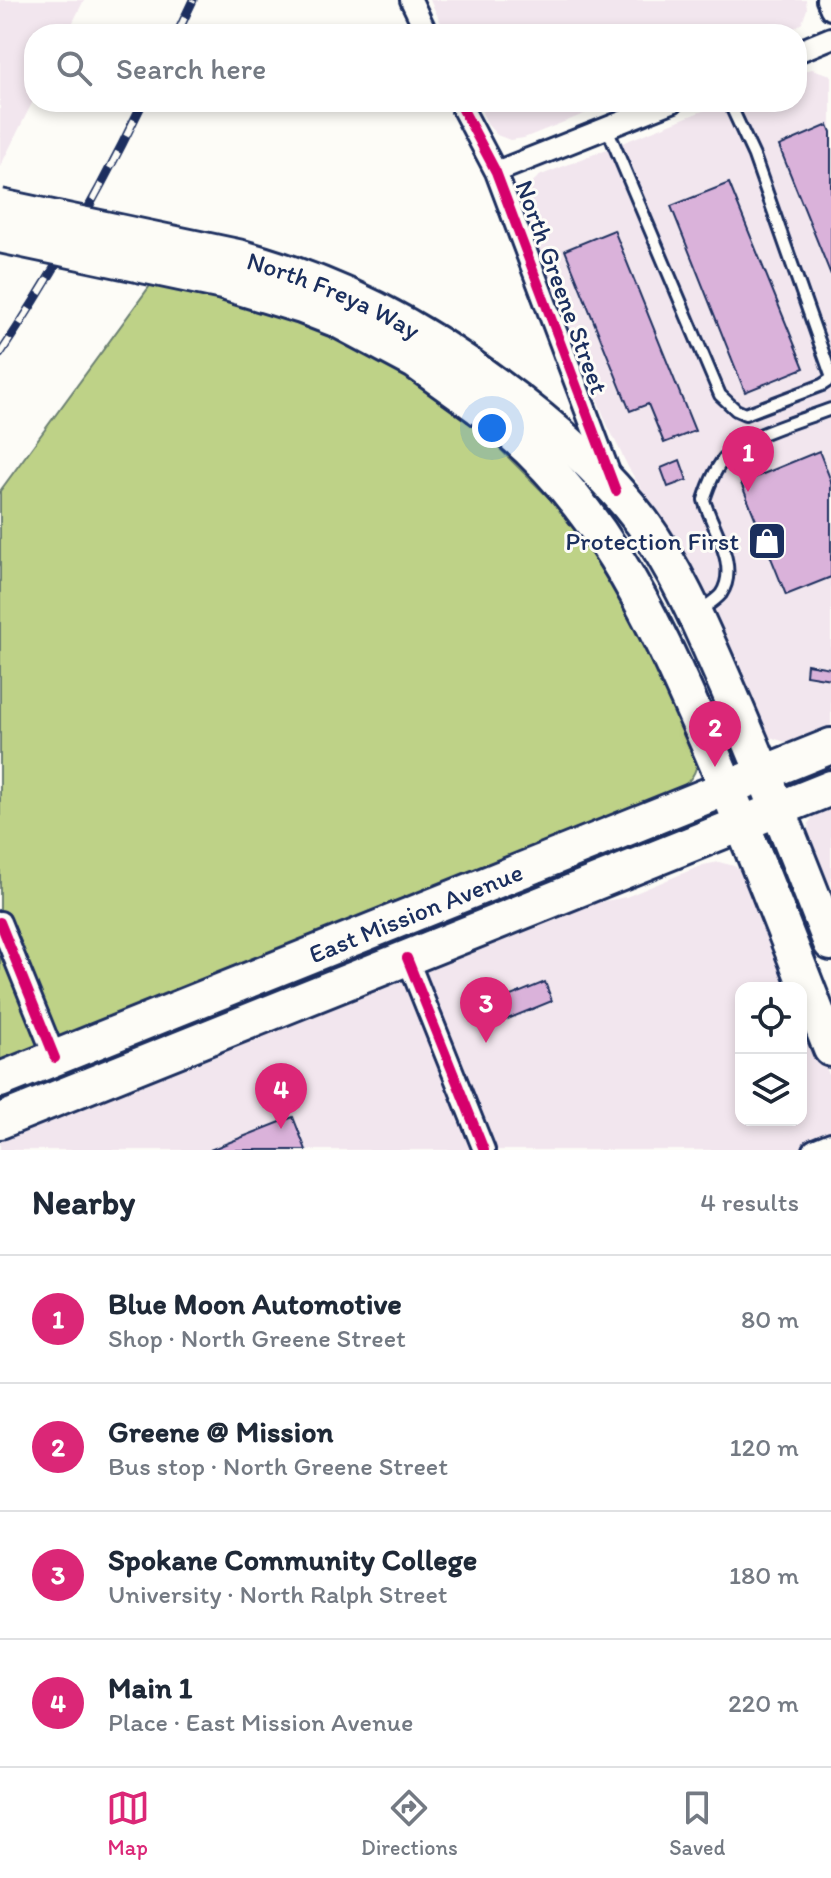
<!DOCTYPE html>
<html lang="en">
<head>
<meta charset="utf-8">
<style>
	body { margin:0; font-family:Itim,sans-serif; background:#f2f2f3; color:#1f2937 }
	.controls { position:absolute; right:24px; bottom:24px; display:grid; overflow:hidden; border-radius:16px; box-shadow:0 4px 12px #0003 }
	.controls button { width:72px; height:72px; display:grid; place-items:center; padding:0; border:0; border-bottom:2px solid #e0e1e3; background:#fff; color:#1f2937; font:40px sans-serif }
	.you { position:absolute; left:492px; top:428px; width:28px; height:28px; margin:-20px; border:6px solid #fff; border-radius:50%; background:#1a73e8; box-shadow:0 0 0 12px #1a73e833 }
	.badge { display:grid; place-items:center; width:52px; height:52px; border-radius:50%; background:#db2777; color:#fff; font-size:26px; font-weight:700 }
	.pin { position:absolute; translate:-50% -66px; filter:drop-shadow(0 2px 4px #0008) }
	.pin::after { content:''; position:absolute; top:42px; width:28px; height:24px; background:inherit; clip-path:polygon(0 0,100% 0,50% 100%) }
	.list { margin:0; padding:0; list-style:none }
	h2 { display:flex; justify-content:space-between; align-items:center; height:104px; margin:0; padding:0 32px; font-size:34px }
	h2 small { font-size:26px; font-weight:400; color:#747a83 }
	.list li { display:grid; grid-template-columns:52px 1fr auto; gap:24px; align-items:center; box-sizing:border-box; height:128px; padding:0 32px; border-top:2px solid #e0e1e3 }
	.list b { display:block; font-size:30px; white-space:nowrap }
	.list p { margin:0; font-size:26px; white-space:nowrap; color:#747a83 }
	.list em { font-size:26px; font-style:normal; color:#747a83 }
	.icon { flex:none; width:44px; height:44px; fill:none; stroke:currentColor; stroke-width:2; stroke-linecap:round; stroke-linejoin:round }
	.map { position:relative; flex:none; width:831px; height:1150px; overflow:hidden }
	.search { position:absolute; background:#fff; box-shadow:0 4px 12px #0003; left:24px; right:24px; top:24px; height:88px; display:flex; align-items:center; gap:20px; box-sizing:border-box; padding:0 28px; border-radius:32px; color:#747a83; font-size:30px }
	.sheet { height:616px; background:#fff }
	nav { display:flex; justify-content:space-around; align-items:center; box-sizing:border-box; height:112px; border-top:2px solid #e0e1e3; background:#fff; font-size:22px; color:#747a83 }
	nav a { display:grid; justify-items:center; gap:4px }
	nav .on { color:#db2777 }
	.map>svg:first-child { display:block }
	.built { fill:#f2e6ee }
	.green { fill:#bed287; stroke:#6c8072; stroke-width:2 }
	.building { fill:#dab2da; stroke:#1b2f5e; stroke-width:2 }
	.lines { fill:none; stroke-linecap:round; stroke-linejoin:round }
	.service-casing { stroke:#1b2f5e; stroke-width:16 }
	.minor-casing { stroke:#1b2f5e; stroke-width:26 }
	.primary-casing { stroke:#1b2f5e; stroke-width:40 }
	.service { stroke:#fdfcf7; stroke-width:10 }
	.minor { stroke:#fdfcf7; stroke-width:20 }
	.primary { stroke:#fdfcf7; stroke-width:34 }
	.rail-casing { stroke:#1b2f5e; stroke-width:9 }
	.rail { stroke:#fdfcf7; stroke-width:6; stroke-dasharray:18; stroke-linecap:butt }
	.primary-bridge-casing { stroke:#1b2f5e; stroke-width:40; stroke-linecap:butt }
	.primary-bridge { stroke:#fdfcf7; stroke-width:34 }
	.cycleway-casing { stroke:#fdfcf7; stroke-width:15 }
	.cycleway { stroke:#d6006c; stroke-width:10 }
	.labels { text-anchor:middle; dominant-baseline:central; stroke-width:6; stroke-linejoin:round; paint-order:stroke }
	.street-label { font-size:26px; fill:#1b2f5e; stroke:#fdfcf7 }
	.poi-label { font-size:26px; fill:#1b2f5e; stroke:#fdfcf7; text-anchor:end }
</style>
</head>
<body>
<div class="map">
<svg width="831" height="1150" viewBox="0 0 831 1150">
	<rect width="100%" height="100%" fill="#fdfcf7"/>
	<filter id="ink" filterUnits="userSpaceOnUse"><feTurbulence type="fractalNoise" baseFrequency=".0125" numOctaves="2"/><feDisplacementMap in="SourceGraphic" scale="16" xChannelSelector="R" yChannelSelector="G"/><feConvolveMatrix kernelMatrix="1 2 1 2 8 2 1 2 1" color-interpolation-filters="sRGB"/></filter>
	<g filter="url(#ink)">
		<!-- built -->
		<path class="built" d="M0 0H84L67 34H34V99L0 167Z
			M430 0H806L807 9 802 23 785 34H446Z
			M812 69 831 75V729L802 741 785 742 770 737 760 725 668 532 628 467 607 424 520 204 522 192 539 176 725 102H797V73Z
			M477 102H614L524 138 510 140 497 135 488 125Z
			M831 802V902L807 839 809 823 815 812Z
			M719 862 734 866 744 872 794 988H741V1120H801V1005L831 1080V1150H0V1135L566 908 626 897 703 865Z"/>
		<!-- green -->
		<path class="green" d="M155 279 327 329 409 375 487 436 553 502 566 510 601 553 698 751C698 769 694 778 680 789L0 1063V491Z"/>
		<!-- building -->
		<path class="building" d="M828 125 831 132V275L779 146Z
			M729 183 804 368 745 392 671 206Z
			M614 230 695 431 664 443 648 404 630 411 565 250Z
			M819 451 831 481V577L786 595 741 483Z
			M680 460 687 480 668 487 661 468Z
			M807 664 831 668V679L806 675Z
			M545 982 552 1001 503 1021 496 1002Z
			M293 1117 306 1150H210Z"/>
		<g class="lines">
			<!-- service casing -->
			<g class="service-casing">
				<path id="service" d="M729 102 754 156 831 375
					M607 128 720 395 736 410 745 414 822 385 831 379
					M700 611C706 606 716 600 721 594 740 566 712 528 704 500 709 484 715 468 727 455 744 436 805 419 831 409"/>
			</g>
			<!-- minor casing -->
			<g class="minor-casing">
				<path id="minor" d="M411 0 427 34
					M827 0 831 9
					M797 52 831 38
					M459 102 496 172 609 472
					M496 172 672 102
					M0 922 55 1058
					M407 958 484 1150
					M814 1150 831 1143"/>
			</g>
			<!-- primary casing -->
			<g class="primary-casing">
				<g id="primary">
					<path d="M496 385C550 424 602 469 642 522 679 573 703 632 728 689 764 773 798 858 831 943"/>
					<path d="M479 407C596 492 650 611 706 739 751 841 790 945 831 1049"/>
					<path id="s1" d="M0 1080 831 746"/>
					<path d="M0 1121 831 788"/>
				</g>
			</g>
			<!-- service -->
			<use href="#service" class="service"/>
			<!-- minor -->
			<use href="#minor" class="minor"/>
			<!-- primary -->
			<use href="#primary" class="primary"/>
			<!-- rail casing -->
			<g class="rail-casing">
				<path id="rail" d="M177 34 193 0
					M0 354C54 273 101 189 143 102"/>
			</g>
			<!-- rail -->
			<use href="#rail" class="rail"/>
			<!-- primary-bridge casing -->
			<g class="primary-bridge-casing">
				<g id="primary-bridge">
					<path id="s2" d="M0 207 242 258C338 285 417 325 496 385"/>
					<path d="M0 235 223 282 302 306 338 320 415 361 479 407"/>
				</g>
			</g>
			<!-- primary-bridge -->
			<use href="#primary-bridge" class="primary-bridge"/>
			<!-- cycleway casing -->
			<g class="cycleway-casing">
				<path id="cycleway" d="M459 102 496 172 616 491
					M0 922 55 1058
					M407 958 484 1150"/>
			</g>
			<!-- cycleway -->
			<use href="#cycleway" class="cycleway"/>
		</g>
	</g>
	<!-- icons -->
	<defs>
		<g id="shop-square" transform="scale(2)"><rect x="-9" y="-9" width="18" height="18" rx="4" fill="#1b2f5e" stroke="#fdfcf7"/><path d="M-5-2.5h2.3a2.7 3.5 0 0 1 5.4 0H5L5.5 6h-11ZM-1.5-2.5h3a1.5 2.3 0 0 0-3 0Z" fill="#fff"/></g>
	</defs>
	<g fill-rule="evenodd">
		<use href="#shop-square" x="767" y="541"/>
	</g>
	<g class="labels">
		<!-- street labels -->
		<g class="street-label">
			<text transform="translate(562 287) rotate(70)">North Greene Street</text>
			<text stroke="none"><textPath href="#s2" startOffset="346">North Freya Way</textPath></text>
			<text stroke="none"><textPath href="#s1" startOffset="448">East Mission Avenue</textPath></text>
		</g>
		<!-- poi labels -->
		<g class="poi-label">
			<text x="739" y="541">Protection First</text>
		</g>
	</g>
</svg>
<div class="controls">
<button><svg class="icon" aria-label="locate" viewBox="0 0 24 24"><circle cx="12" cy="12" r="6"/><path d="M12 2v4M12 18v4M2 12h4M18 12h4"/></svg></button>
<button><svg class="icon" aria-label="layers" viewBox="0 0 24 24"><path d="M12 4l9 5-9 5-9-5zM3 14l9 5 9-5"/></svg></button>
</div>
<div class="you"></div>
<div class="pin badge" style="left:748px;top:492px">1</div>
<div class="pin badge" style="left:715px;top:767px">2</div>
<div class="pin badge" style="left:486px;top:1043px">3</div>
<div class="pin badge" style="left:281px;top:1129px">4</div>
<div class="search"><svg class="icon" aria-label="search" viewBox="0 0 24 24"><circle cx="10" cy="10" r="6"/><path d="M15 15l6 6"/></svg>Search here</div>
</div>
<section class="sheet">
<h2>Nearby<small>4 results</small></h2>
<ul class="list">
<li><span class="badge">1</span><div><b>Blue Moon Automotive</b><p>Shop · North Greene Street</p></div><em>80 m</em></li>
<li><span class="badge">2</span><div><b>Greene @ Mission</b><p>Bus stop · North Greene Street</p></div><em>120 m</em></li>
<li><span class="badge">3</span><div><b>Spokane Community College</b><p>University · North Ralph Street</p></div><em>180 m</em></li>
<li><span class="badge">4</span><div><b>Main 1</b><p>Place · East Mission Avenue</p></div><em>220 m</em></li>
</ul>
</section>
<nav>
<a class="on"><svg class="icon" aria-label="map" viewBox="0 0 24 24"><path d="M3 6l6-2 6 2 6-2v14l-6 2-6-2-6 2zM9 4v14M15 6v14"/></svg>Map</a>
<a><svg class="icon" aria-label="directions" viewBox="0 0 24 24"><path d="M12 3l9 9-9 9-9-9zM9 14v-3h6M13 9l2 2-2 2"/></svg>Directions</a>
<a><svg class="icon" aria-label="saved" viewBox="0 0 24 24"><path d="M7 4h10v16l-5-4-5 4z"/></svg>Saved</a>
</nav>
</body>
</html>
